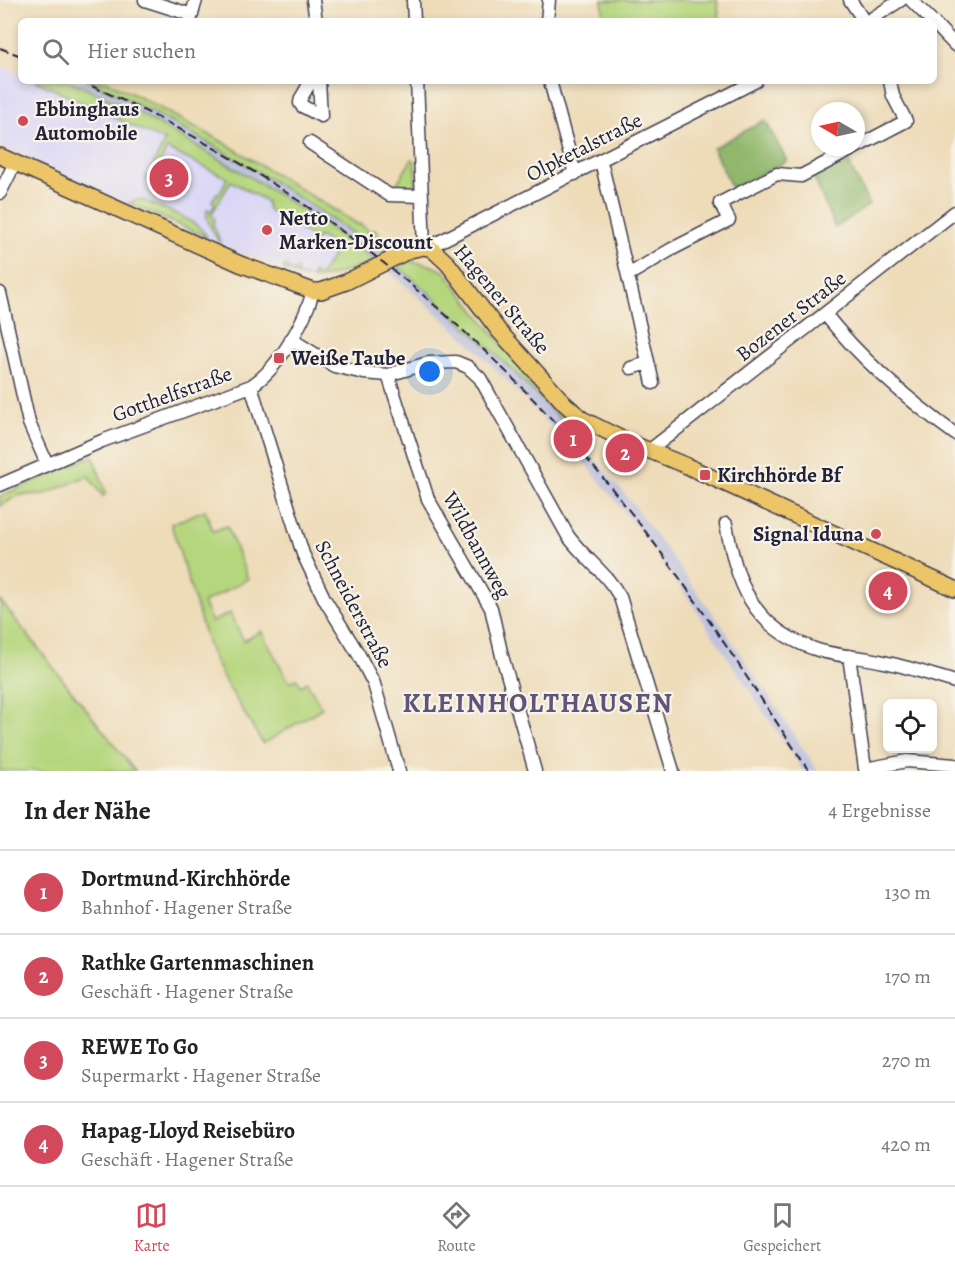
<!DOCTYPE html>
<html lang="de">
<head>
<meta charset="utf-8">
<style>
	body { margin:0; font-family:Alegreya,serif; background:#f2f2f2; color:#222 }
	.controls { position:absolute; right:18px; bottom:18px; display:grid; overflow:hidden; border-radius:9px; box-shadow:0 3px 9px #0003 }
	.controls button { width:54px; height:54px; display:grid; place-items:center; padding:0; border:0; border-bottom:2px solid #e0e0e0; background:#fff; color:#222; font:30px sans-serif }
	.compass { position:absolute; left:811px; top:102px; width:54px; height:54px; border-radius:50%; background:#fff; box-shadow:0 3px 9px #0003; rotate:279deg }
	.you { position:absolute; left:430px; top:372px; width:21px; height:21px; margin:-15px; border:4px solid #fff; border-radius:50%; background:#1a73e8; box-shadow:0 0 0 9px #1a73e833 }
	.badge { display:grid; place-items:center; width:39px; height:39px; border-radius:50%; background:#d1495b; color:#fff; font-size:20px; font-weight:700 }
	.pin { position:absolute; translate:-50% -50%; border:3px solid #fff; box-shadow:0 2px 6px #0006 }
	.list { margin:0; padding:0; list-style:none }
	h2 { display:flex; justify-content:space-between; align-items:center; height:78px; margin:0; padding:0 24px; font-size:26px }
	h2 small { font-size:20px; font-weight:400; color:#767676 }
	.list li { display:grid; grid-template-columns:39px 1fr auto; gap:18px; align-items:center; box-sizing:border-box; height:84px; padding:0 24px; border-top:2px solid #e0e0e0 }
	.list b { display:block; font-size:22px; white-space:nowrap }
	.list p { margin:0; font-size:20px; white-space:nowrap; color:#767676 }
	.list em { font-size:20px; font-style:normal; color:#767676 }
	.icon { flex:none; width:33px; height:33px; fill:none; stroke:currentColor; stroke-width:2; stroke-linecap:round; stroke-linejoin:round }
	.map { position:relative; flex:none; width:955px; height:771px; overflow:hidden }
	.search { position:absolute; background:#fff; box-shadow:0 3px 9px #0003; left:18px; right:18px; top:18px; height:66px; display:flex; align-items:center; gap:15px; box-sizing:border-box; padding:0 21px; border-radius:9px; color:#767676; font-size:22px }
	.sheet { height:414px; background:#fff }
	nav { display:flex; justify-content:space-around; align-items:center; box-sizing:border-box; height:84px; border-top:2px solid #e0e0e0; background:#fff; font-size:16px; color:#767676 }
	nav a { display:grid; justify-items:center; gap:3px }
	nav .on { color:#d1495b }
	.map>svg:first-child { display:block }
	.built { fill:#dad6f7 }
	.industrial { fill:#c0c2dd }
	.green { fill:#b5d67d; stroke:#6c7c5c; stroke-width:1.5 }
	.forest { fill:#90b76c; stroke:#596c54; stroke-width:1.5 }
	.lines { fill:none; stroke-linecap:round; stroke-linejoin:round }
	.minor-casing { stroke:#413e4e; stroke-width:15 }
	.major-casing { stroke:#413e4e; stroke-width:18 }
	.minor { stroke:#fff; stroke-width:12 }
	.major { stroke:#edc569; stroke-width:15 }
	.rail { stroke:#22223b; stroke-width:2; stroke-dasharray:9 4.5; stroke-linecap:butt }
	.poi-dot { fill:#d1495b; stroke:#f7f3e8; stroke-width:2 }
	.labels { text-anchor:middle; dominant-baseline:central; stroke-width:4.5; stroke-linejoin:round; paint-order:stroke }
	.poi-label { font-size:21px; font-weight:bold; fill:#22223b; stroke:#f7f3e8; text-anchor:start }
	.street-label { font-size:21px; fill:#22223b; stroke:#f7f3e8 }
	.district-label { font-size:27px; font-weight:bold; letter-spacing:1.5px; fill:#61547a; stroke:#f7f3e8 }
</style>
</head>
<body>
<div class="map">
<svg width="955" height="771" viewBox="0 0 955 771">
	<rect width="100%" height="100%" fill="#f7f3e8"/>
	<filter id="ink" filterUnits="userSpaceOnUse"><feTurbulence type="fractalNoise" baseFrequency=".0167" numOctaves="2"/><feDisplacementMap in="SourceGraphic" scale="12" xChannelSelector="R" yChannelSelector="G"/><feConvolveMatrix kernelMatrix="1 2 1 2 8 2 1 2 1" color-interpolation-filters="sRGB"/></filter>
	<filter id="wash" filterUnits="userSpaceOnUse"><feTurbulence type="fractalNoise" baseFrequency=".008" numOctaves="4" result="noise"/><feDisplacementMap in="SourceGraphic" scale="24" xChannelSelector="R" yChannelSelector="G"/><feGaussianBlur stdDeviation="1.35" result="paint"/><feColorMatrix in="noise" values="0 0 0 0 0 0 0 0 0 0 0 0 0 0 0 0 0 1.4 0 .05"/><feComposite in="paint" operator="in"/></filter>
	<g filter="url(#wash)">
		<rect width="100%" height="100%" fill="#eedcb9"/>
		<!-- built -->
		<path class="built" d="M0 66 21 74V81H36L165 141 227 176 339 246 318 279 301 277 250 254 248 256 200 236 0 146Z"/>
		<!-- industrial -->
		<path class="industrial" d="M70 81H89L175 123 320 210 382 254 374 260 319 220 179 134 139 113Z
			M397 265 437 299 535 391 594 433 585 448 630 500 725 630 818 771H803L684 592 636 526 577 453 469 342 388 270Z"/>
		<!-- green -->
		<path class="green" d="M602 0H717L720 21H609L604 19Z
			M36 81H70L139 113 250 177 319 220 374 260C367 264 360 266 352 269 324 279 312 283 283 269L285 266 294 273 295 269 298 270 297 276 312 278 313 272 320 276 334 253 329 250 332 244 319 236 316 241 310 238V236L268 210 266 201 231 181 211 215 215 219 213 224 221 243 219 242C213 232 205 221 207 209L211 211 215 204 212 201 217 193 219 194 227 178 167 149 151 179 148 180 146 179 165 141Z
			M89 81H106L141 98 223 142 359 225 360 224 371 232 375 229 392 248 382 254C289 188 192 129 89 81Z
			M412 159 415 161 416 189 393 190Z
			M136 200H143C162 209 197 218 207 237L128 203Z
			M409 261 429 265 444 271 501 343 590 431 577 437C521 376 460 319 397 265Z
			M93 456 106 493 103 496 88 476 45 494 19 495 0 506V496Z
			M205 510 213 531 227 526 248 579 203 603 212 622 230 613 244 641 261 631 289 682 297 679 301 686 307 682 322 708 263 744 226 683 210 651 171 524Z
			M0 600 135 771H0Z"/>
		<!-- forest -->
		<path class="forest" d="M765 120 787 161 732 189 713 148Z
			M847 159 869 205 835 228 813 175Z"/>
	</g>
	<g filter="url(#ink)">
		<g class="lines">
			<!-- minor casing -->
			<g class="minor-casing">
				<path id="minor" d="M145 0 192 15
					M313 0 316 21
					M413 0 414 21
					M850 0 864 21
					M911 0 932 21
					M190 21 196 0
					M547 21 549 0
					M868 21 901 0
					M934 23 955 45
					M311 81 301 98 300 103 302 106 321 116 319 81
					M417 81 424 247
					M550 81 575 174
					M310 143 389 195 422 196
					M601 161 653 383
					M0 193 15 163
					M432 249 437 243 756 81
					M628 275 672 249 729 220 720 203 777 174 801 176 906 121 893 96 890 81
					M0 293 29 423 47 464
					M825 314C861 359 908 400 955 434
					M291 339 334 366 364 373 388 375 428 363 456 362 468 367 480 378 568 536C584 558 607 573 620 597L673 771
					M631 368 648 363
					M388 375 428 499 491 608 502 656 535 771
					M251 386 303 554 325 600 359 655 374 684 399 771
					M650 450 955 212
					M0 485 102 441 251 386C278 369 305 322 313 291
					M726 524C737 583 751 626 812 648 835 657 861 656 884 662 908 667 932 675 955 682
					M849 656 865 769 907 761 955 765"/>
			</g>
			<!-- major casing -->
			<g class="major-casing">
				<path id="major" d="M0 156 240 264 313 291H321L346 282 410 250 424 247 432 249 448 264 499 331 565 404 582 419 626 441 687 466 955 589"/>
			</g>
			<!-- minor -->
			<use href="#minor" class="minor"/>
			<!-- major -->
			<use href="#major" class="major"/>
			<!-- rail -->
			<path class="rail" d="M0 48 21 56
				M80 81C296 174 483 324 628 509 694 593 750 683 809 771"/>
		</g>
	</g>
	<!-- markers -->
	<g class="poi-dot">
		<circle cx="23" cy="121" r="6"/>
		<circle cx="267" cy="230" r="6"/>
		<rect x="273" y="352" width="12" height="12" rx="3"/>
		<rect x="699" y="469" width="12" height="12" rx="3"/>
		<circle cx="876" cy="534" r="6"/>
	</g>
	<g class="labels">
		<!-- poi labels -->
		<g class="poi-label">
			<text x="35" y="109">Ebbinghaus<tspan x="35" dy="24">Automobile</tspan></text>
			<text x="279" y="218">Netto<tspan x="279" dy="24">Marken-Discount</tspan></text>
			<text x="291" y="358">Weiße Taube</text>
			<text x="717" y="475">Kirchhörde Bf</text>
			<text x="864" y="534" text-anchor="end">Signal Iduna</text>
		</g>
		<!-- street labels -->
		<g class="street-label">
			<text transform="translate(584 147) rotate(-27)">Olpketalstraße</text>
			<text transform="translate(502 299) rotate(50)">Hagener Straße</text>
			<text transform="translate(791 316) rotate(-38)">Bozener Straße</text>
			<text transform="translate(172 394) rotate(-20)">Gotthelfstraße</text>
			<text transform="translate(477 545) rotate(61)">Wildbannweg</text>
			<text transform="translate(354 604) rotate(62)">Schneiderstraße</text>
		</g>
		<!-- district labels -->
		<g class="district-label">
			<text x="538" y="703">KLEINHOLTHAUSEN</text>
		</g>
	</g>
</svg>
<div class="controls">
<button><svg class="icon" aria-label="locate" viewBox="0 0 24 24"><circle cx="12" cy="12" r="6"/><path d="M12 2v4M12 18v4M2 12h4M18 12h4"/></svg></button>
</div>
<svg class="compass" viewBox="-18 -18 36 36"><path d="M0-13l5 13h-10z" fill="#e53935"/><path d="M0 13l5-13h-10z" fill="#767676"/></svg>
<div class="you"></div>
<div class="pin badge" style="left:573px;top:439px">1</div>
<div class="pin badge" style="left:625px;top:453px">2</div>
<div class="pin badge" style="left:169px;top:178px">3</div>
<div class="pin badge" style="left:888px;top:591px">4</div>
<div class="search"><svg class="icon" aria-label="search" viewBox="0 0 24 24"><circle cx="10" cy="10" r="6"/><path d="M15 15l6 6"/></svg>Hier suchen</div>
</div>
<section class="sheet">
<h2>In der Nähe<small>4 Ergebnisse</small></h2>
<ul class="list">
<li><span class="badge">1</span><div><b>Dortmund-Kirchhörde</b><p>Bahnhof · Hagener Straße</p></div><em>130 m</em></li>
<li><span class="badge">2</span><div><b>Rathke Gartenmaschinen</b><p>Geschäft · Hagener Straße</p></div><em>170 m</em></li>
<li><span class="badge">3</span><div><b>REWE To Go</b><p>Supermarkt · Hagener Straße</p></div><em>270 m</em></li>
<li><span class="badge">4</span><div><b>Hapag-Lloyd Reisebüro</b><p>Geschäft · Hagener Straße</p></div><em>420 m</em></li>
</ul>
</section>
<nav>
<a class="on"><svg class="icon" aria-label="map" viewBox="0 0 24 24"><path d="M3 6l6-2 6 2 6-2v14l-6 2-6-2-6 2zM9 4v14M15 6v14"/></svg>Karte</a>
<a><svg class="icon" aria-label="directions" viewBox="0 0 24 24"><path d="M12 3l9 9-9 9-9-9zM9 14v-3h6M13 9l2 2-2 2"/></svg>Route</a>
<a><svg class="icon" aria-label="saved" viewBox="0 0 24 24"><path d="M7 4h10v16l-5-4-5 4z"/></svg>Gespeichert</a>
</nav>
</body>
</html>
